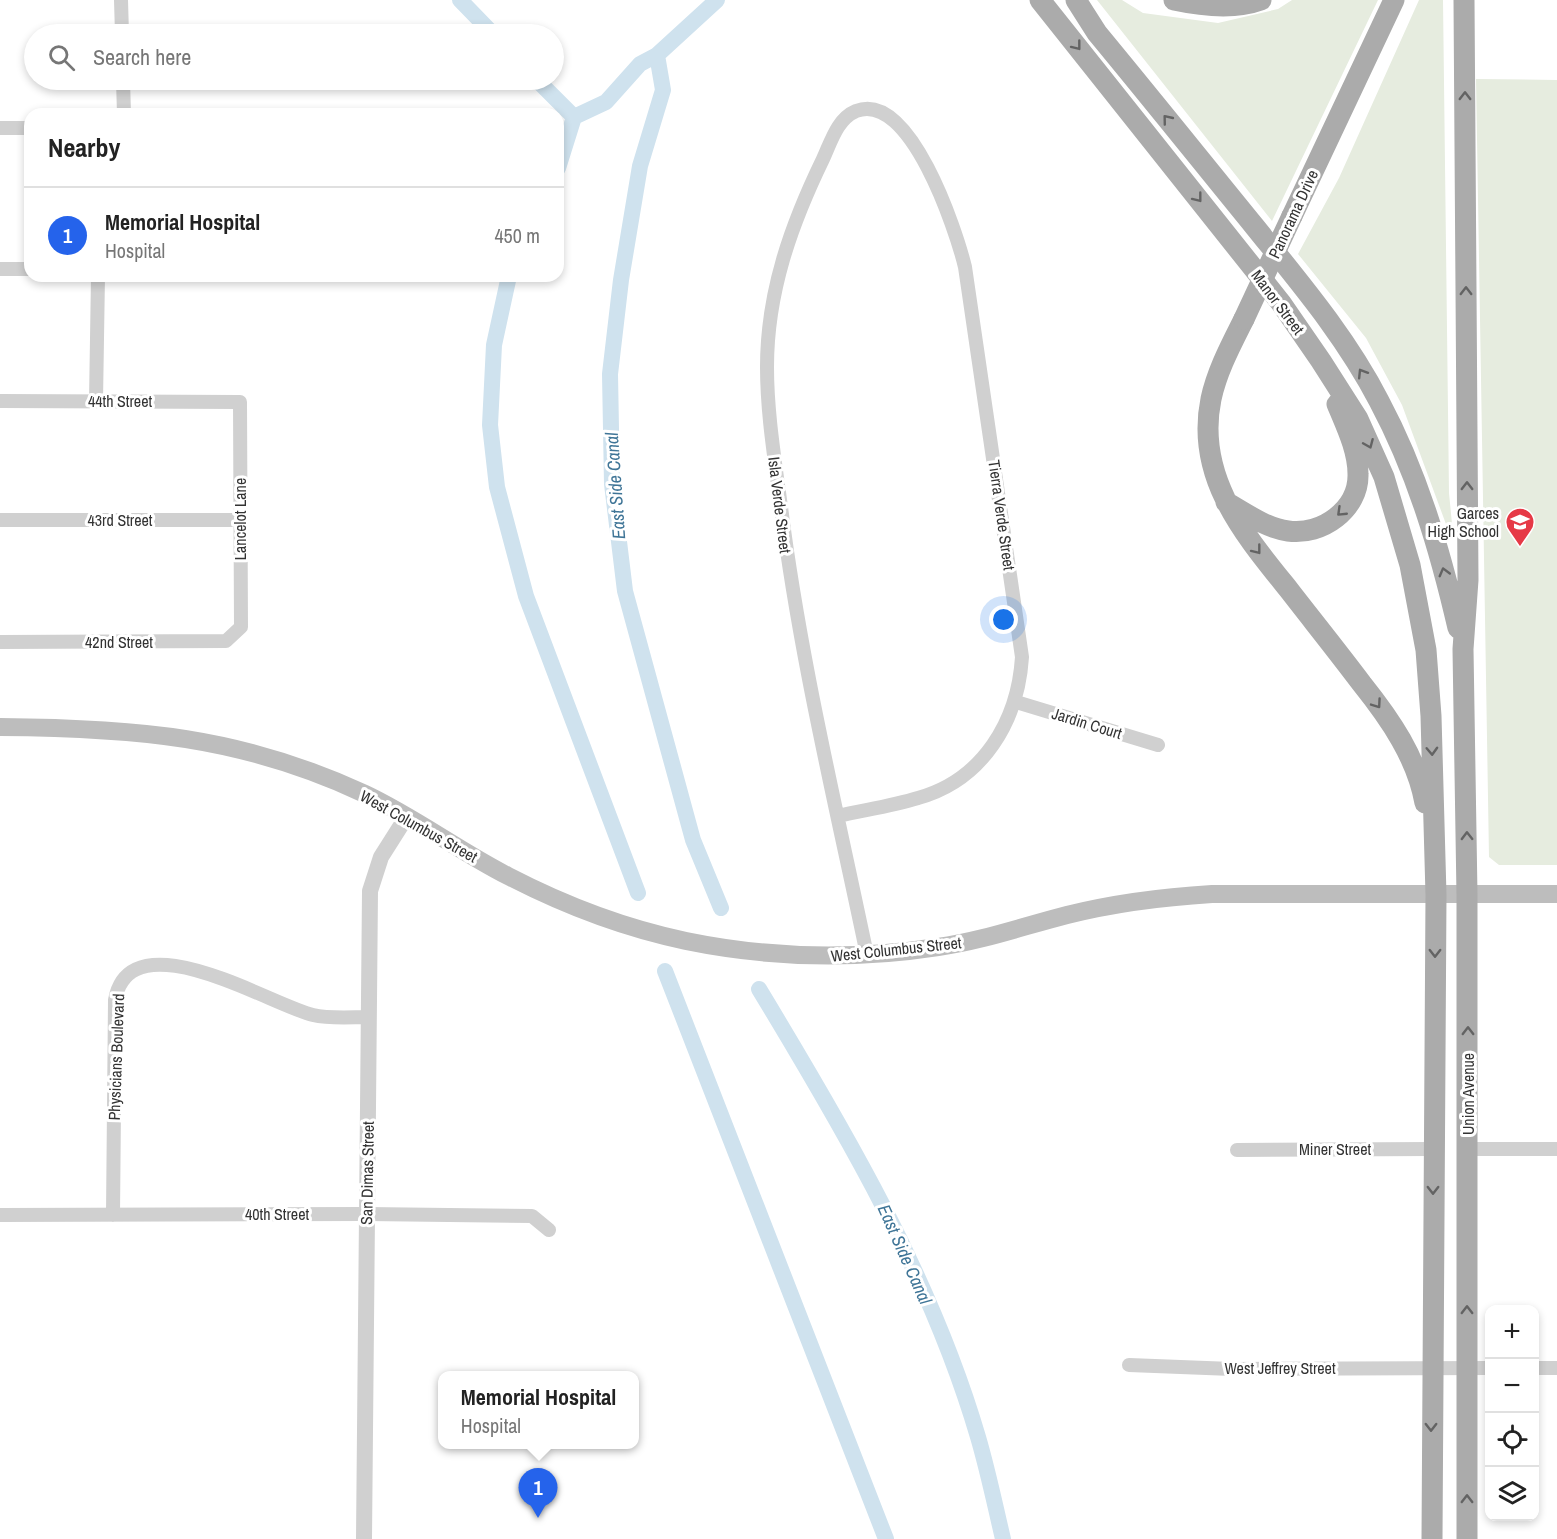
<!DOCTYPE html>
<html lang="en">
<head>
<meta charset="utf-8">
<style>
	body { margin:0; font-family:"Archivo Narrow",sans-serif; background:#f2f2f2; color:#222 }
	.controls { position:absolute; right:18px; bottom:18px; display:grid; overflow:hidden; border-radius:12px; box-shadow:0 3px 9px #0003 }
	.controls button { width:54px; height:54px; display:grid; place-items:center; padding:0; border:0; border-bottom:2px solid #e0e0e0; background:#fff; color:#222; font:30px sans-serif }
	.you { position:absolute; left:1004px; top:620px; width:21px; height:21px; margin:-15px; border:4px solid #fff; border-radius:50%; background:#1a73e8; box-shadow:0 0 0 9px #1a73e833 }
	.badge { display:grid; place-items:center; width:39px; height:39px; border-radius:50%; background:#2563eb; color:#fff; font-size:20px; font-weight:700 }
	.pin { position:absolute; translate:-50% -50px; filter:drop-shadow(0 2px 3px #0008) }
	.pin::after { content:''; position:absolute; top:32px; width:21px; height:18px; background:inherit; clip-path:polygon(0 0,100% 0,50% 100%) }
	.popup { position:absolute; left:438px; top:1371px; width:201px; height:78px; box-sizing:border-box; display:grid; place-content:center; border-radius:12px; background:#fff; filter:drop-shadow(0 2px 4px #0005); font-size:20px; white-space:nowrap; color:#767676 }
	.popup b { font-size:22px; color:#222 }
	.popup::after { content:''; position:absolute; left:50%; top:100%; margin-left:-12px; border:12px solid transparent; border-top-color:#fff }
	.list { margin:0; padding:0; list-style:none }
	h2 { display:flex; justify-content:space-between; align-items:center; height:78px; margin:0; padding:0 24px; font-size:26px }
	h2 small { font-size:20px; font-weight:400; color:#767676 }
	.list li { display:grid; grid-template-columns:39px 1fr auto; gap:18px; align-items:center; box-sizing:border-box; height:96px; padding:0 24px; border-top:2px solid #e0e0e0 }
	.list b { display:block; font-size:22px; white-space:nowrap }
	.list p { margin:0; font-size:20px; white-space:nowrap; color:#767676 }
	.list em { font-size:20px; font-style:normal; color:#767676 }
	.icon { flex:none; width:33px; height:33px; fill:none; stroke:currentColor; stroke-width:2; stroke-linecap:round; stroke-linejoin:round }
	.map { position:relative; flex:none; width:1557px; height:1539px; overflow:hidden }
	.search { position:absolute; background:#fff; box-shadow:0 3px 9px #0003; left:24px; top:24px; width:540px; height:66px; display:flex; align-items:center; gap:15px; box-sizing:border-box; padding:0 21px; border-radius:33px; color:#767676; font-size:22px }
	.panel { position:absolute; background:#fff; box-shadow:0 3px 9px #0003; left:24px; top:108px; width:540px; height:174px; border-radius:18px }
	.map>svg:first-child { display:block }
	.green { fill:#e6ecdf }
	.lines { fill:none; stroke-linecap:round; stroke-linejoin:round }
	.canal { stroke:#cfe2ee; stroke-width:16 }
	.minor { stroke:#d0d0d0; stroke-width:14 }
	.tertiary { stroke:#d0d0d0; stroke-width:16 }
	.secondary { stroke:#bdbdbd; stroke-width:18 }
	.primary { stroke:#ababab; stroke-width:21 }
	.primary-bridge { stroke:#ababab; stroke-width:21 }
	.oneway { stroke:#636363 }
	.labels { text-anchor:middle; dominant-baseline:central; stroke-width:6; stroke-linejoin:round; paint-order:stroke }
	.street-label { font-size:16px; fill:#333; stroke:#fff }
	.poi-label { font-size:16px; fill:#333; stroke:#fff; text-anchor:end }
	.water-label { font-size:18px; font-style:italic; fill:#3f7597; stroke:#fff }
</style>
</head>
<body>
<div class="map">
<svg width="1557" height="1539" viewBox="0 0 1557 1539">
	<rect width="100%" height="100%" fill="#fff"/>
	<!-- green -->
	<path class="green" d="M1097 0H1122L1143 13 1218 23 1278 9 1292 0H1378L1272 221Z
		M1419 0H1443L1449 493 1453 534 1450 535 1402 405 1366 338 1298 254 1339 178Z
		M1476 79 1557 80V865H1499L1489 857Z"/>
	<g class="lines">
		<!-- canal -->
		<path class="canal" d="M460 0 493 34
			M657 55 663 90 640 166 621 280 610 374 612 484 625 591 693 840 721 908
			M537 80 574 117
			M574 117 606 102 640 64 657 55 717 0
			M558 168 574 117
			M509 276 494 345 490 425 497 487 526 596 638 893
			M665 971 886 1539
			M759 989C845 1131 931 1277 978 1437 988 1471 995 1505 1003 1539"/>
		<!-- minor -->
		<path class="minor" d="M121 0 122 34
			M123 80 124 114
			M0 128H24
			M0 269H30
			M0 401 240 402 241 627 226 641 0 642
			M96 401 98 276
			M0 520H240
			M1016 702 1158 745
			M838 816C864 810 892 806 918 798 983 780 1018 721 1022 657L965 267C956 230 910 90 856 111 837 119 831 142 823 159 791 225 767 292 767 367 767 414 775 461 781 507 800 658 836 806 867 955
			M1468 1149H1557
			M1237 1150 1433 1149
			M0 1215 367 1214 532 1216 549 1230
			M113 1215 115 1000C130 917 271 1005 313 1015 330 1019 351 1017 369 1017
			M1129 1365 1232 1369 1490 1368
			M1534 1368H1557"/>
		<!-- tertiary -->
		<path class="tertiary" d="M364 1539 370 891 381 857 407 816"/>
		<!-- secondary -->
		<path class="secondary" d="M0 727C134 728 241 736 365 794 414 817 459 851 508 876 564 905 624 928 686 941 769 958 854 960 938 947 982 941 1024 926 1067 915 1115 903 1163 897 1212 894H1557"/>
		<!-- primary -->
		<path class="primary" d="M1040 0 1281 303 1321 361 1358 419 1384 477 1410 565 1426 650 1431 716 1436 895 1432 1539
			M1076 0 1097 33C1150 97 1202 162 1255 227 1300 283 1346 337 1379 401 1417 472 1440 550 1458 628
			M1174 0C1202 6 1234 10 1261 0
			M1464 0 1468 580 1463 649 1467 895V1539
			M1292 216 1394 0
			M1244 319C1231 345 1217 371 1211 399 1195 477 1244 534 1289 590 1313 621 1338 652 1362 684 1390 719 1417 758 1425 803
			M1226 502C1245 513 1266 528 1288 531 1322 536 1359 509 1358 474 1358 450 1346 426 1337 404"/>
		<!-- primary-bridge -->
		<path class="primary-bridge" d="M1244 319 1292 216"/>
	</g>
	<!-- one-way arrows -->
	<defs><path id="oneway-chevron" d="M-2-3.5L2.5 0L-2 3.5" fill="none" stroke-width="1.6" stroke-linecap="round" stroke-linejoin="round" transform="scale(1.5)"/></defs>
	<g class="oneway">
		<use href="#oneway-chevron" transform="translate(1077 46) rotate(52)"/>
		<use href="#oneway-chevron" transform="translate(1465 96) rotate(-90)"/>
		<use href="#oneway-chevron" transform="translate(1167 119) rotate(-129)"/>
		<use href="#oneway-chevron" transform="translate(1198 198) rotate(52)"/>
		<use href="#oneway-chevron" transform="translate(1466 291) rotate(-90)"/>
		<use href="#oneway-chevron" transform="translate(1362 373) rotate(-122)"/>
		<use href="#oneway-chevron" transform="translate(1369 444) rotate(67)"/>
		<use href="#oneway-chevron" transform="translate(1467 486) rotate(-90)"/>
		<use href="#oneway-chevron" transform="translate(1341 512) rotate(136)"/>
		<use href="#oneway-chevron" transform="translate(1257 550) rotate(52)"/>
		<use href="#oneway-chevron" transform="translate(1444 572) rotate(-105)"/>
		<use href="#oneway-chevron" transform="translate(1377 704) rotate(55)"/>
		<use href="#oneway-chevron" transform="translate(1432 751) rotate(88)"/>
		<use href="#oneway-chevron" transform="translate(1467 836) rotate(-91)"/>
		<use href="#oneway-chevron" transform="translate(1435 953) rotate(90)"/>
		<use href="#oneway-chevron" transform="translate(1468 1031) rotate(-90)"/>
		<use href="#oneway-chevron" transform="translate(1433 1190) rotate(90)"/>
		<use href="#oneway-chevron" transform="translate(1467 1310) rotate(-90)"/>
		<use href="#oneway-chevron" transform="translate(1431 1427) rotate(90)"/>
		<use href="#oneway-chevron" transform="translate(1467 1499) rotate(-90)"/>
	</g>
	<!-- icons -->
	<defs>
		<g id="school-pin" transform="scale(1.5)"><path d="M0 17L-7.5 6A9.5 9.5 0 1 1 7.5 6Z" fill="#e63946" stroke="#fff"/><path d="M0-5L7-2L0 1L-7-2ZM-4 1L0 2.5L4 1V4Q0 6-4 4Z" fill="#fff"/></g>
	</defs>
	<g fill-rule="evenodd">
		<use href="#school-pin" x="1520" y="522"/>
	</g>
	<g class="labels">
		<!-- street labels -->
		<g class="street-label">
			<text transform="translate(1293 214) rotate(-65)">Panorama Drive</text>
			<text transform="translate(1278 302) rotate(53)">Manor Street</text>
			<text x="120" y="401">44th Street</text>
			<text transform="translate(780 505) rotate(83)">Isla Verde Street</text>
			<text transform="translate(1002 515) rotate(82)">Tierra Verde Street</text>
			<text transform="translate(240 519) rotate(-90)">Lancelot Lane</text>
			<text x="120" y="520">43rd Street</text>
			<text x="119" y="642">42nd Street</text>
			<text transform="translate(1087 723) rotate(17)">Jardin Court</text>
			<text transform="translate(419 826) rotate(29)">West Columbus Street</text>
			<text transform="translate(896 949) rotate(-6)">West Columbus Street</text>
			<text transform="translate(116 1057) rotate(-88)">Physicians Boulevard</text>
			<text transform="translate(1468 1094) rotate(-90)">Union Avenue</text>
			<text x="1335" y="1149">Miner Street</text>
			<text transform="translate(367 1173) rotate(-89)">San Dimas Street</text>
			<text x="277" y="1214">40th Street</text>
			<text x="1280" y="1368">West Jeffrey Street</text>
		</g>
		<!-- poi labels -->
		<g class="poi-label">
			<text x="1499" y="513">Garces<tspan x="1499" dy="18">High School</tspan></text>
		</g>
		<!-- water labels -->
		<g class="water-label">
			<text transform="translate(615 486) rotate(-94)">East Side Canal</text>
			<text transform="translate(905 1254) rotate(66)">East Side Canal</text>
		</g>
	</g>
</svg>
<div class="controls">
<button>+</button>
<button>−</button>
<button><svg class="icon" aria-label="locate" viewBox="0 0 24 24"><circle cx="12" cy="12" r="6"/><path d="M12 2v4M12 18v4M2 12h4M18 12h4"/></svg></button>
<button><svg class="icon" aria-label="layers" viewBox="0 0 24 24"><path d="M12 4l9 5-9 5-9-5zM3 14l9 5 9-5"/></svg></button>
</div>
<div class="you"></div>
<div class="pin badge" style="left:538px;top:1518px">1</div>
<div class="popup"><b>Memorial Hospital</b>Hospital</div>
<div class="search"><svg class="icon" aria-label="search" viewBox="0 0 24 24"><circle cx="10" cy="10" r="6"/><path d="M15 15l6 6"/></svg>Search here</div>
<section class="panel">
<h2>Nearby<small></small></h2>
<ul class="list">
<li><span class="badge">1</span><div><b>Memorial Hospital</b><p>Hospital</p></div><em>450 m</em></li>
</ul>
</section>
</div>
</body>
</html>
